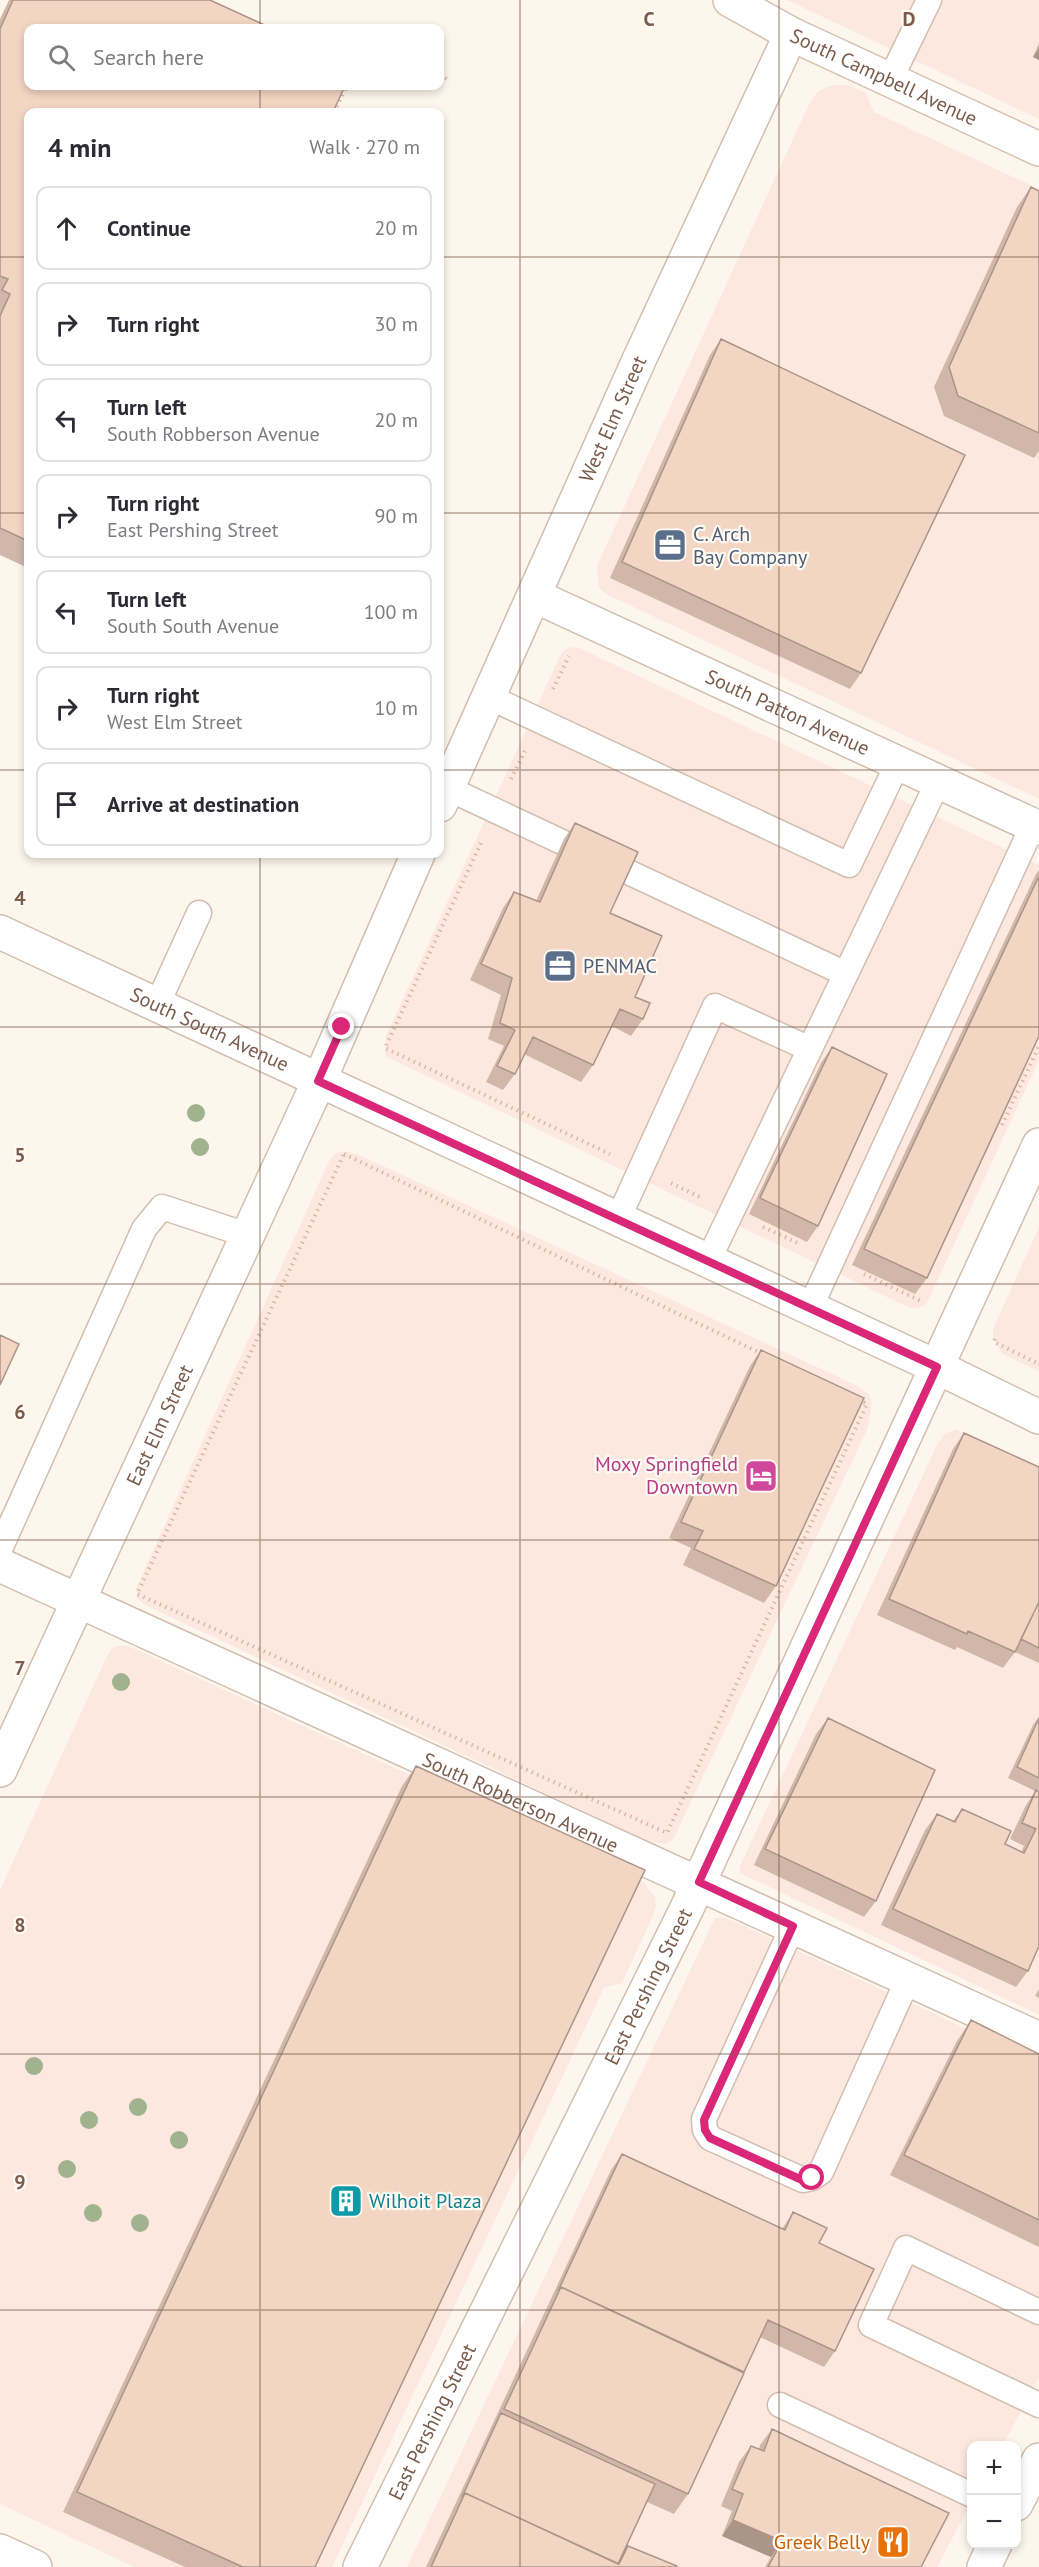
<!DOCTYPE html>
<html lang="en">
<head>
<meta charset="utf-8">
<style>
	body { margin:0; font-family:"PT Sans",sans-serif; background:#f7f7f7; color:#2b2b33 }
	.controls { position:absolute; right:18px; bottom:18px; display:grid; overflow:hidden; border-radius:12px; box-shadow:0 3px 9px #0003 }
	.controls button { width:54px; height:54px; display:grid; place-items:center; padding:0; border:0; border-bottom:2px solid #e1e1e2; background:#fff; color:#2b2b33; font:30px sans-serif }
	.stop { position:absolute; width:18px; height:18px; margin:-14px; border:4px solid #db2777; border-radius:50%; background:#fff }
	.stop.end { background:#db2777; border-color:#fff; box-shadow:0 2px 6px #0008 }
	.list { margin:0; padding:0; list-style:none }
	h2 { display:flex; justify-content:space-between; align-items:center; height:78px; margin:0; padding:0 24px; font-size:26px }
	h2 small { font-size:20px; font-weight:400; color:#7c7c81 }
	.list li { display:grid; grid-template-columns:39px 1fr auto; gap:18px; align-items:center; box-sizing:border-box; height:84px; margin:0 12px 12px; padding:0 12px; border:2px solid #e1e1e2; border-radius:12px }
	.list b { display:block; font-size:22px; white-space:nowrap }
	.list p { margin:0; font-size:20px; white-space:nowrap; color:#7c7c81 }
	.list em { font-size:20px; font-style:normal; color:#7c7c81 }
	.icon { flex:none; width:33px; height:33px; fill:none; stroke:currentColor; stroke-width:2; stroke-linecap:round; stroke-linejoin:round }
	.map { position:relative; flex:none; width:1039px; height:2567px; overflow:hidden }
	.search { position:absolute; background:#fff; box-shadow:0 3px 9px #0003; left:24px; top:24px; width:420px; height:66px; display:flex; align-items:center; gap:15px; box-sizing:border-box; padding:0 21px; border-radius:12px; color:#7c7c81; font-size:22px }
	.panel { position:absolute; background:#fff; box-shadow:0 3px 9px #0003; left:24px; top:108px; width:420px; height:750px; border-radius:12px }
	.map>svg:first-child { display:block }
	.commercial { fill:#fde8e0 }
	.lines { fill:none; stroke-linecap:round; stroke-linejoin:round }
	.lane-casing { stroke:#d1beb0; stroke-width:27 }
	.street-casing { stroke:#d1beb0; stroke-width:36 }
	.secondary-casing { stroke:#d6c0b0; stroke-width:36 }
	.path { stroke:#d9b8a5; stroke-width:4; stroke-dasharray:1.5 4.5; stroke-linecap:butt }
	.lane { stroke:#fff; stroke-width:24 }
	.street { stroke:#fff; stroke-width:33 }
	.secondary { stroke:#fff; stroke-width:33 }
	.tree { fill:#a0b28e }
	.wall { fill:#d1b7a8 }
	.shaded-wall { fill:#aa9588 }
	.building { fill:#f3d5c3; stroke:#aa9588; stroke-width:1.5 }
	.route { stroke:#db2777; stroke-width:8 }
	.grid { fill:none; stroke:#7a5c4d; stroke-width:1.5; stroke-opacity:0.55 }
	.labels { text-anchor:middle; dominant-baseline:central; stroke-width:4.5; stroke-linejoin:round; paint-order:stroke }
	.street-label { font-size:20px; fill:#7a5c4d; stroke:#fffaf3 }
	.service-label { font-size:20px; fill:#4e5e75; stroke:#fffaf3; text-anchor:start }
	.hotel-label { font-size:20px; fill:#b23c85; stroke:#fffaf3; text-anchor:end }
	.culture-label { font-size:20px; fill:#0d838f; stroke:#fffaf3; text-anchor:start }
	.food-label { font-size:20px; fill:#c56008; stroke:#fffaf3; text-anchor:end }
	.grid-label { font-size:20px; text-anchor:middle; font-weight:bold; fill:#7a5c4d; stroke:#fffaf3; stroke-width:4.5; stroke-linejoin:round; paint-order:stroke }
</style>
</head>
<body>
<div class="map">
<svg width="1039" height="2567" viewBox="0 0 1039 2567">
	<rect width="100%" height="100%" fill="#fdf6ec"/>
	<!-- commercial -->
	<path class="commercial" d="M787 0H1039V119Z
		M833 85H847L865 92 874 112 1039 189V799L606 594 599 587 597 566 810 102 818 91Z
		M577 647 1039 865V1060L927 1303 919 1308H910L385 1056 386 1036 561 654 567 648Z
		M344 1151 357 1154 858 1386 869 1394 872 1403 867 1430 674 1838 666 1844 647 1841 145 1605 137 1598 136 1588 329 1161 335 1153Z
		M1039 1227V1371L1002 1354 993 1338V1329Z
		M956 1429 1039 1467V2015L740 1873V1866L938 1443 945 1434Z
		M121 1645 133 1648 643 1882 655 1897 656 1906 652 1918 622 1983 604 1988 332 2567H134L0 2504V1890L106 1658 112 1648Z
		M715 1918H724L733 1921 1039 2062V2378L1003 2445 972 2446 971 2503 937 2567H407Z"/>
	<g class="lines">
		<!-- lane casing -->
		<g class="lane-casing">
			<path id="lane" d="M890 80 929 0
				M489 697 849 865 898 763
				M447 788 562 842
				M626 871 846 974
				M157 1005 199 913
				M618 1219 715 1006 810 1049
				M708 1261 938 782
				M810 1308 1033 825
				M0 1549 144 1229 162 1207 247 1235
				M793 1926 704 2119 705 2130 710 2138 803 2180 812 2178 821 2172 908 1979
				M1039 2312 906 2248 871 2325 1039 2405
				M780 2405 972 2495"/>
		</g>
		<!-- street casing -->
		<g class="street-casing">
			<g id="street">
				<path id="s1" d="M535 596 1039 828"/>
				<path id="s2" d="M440 805 639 360 791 34"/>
				<path id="s3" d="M0 932 937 1367 1039 1417"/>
				<path id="s4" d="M0 1565 1039 2039"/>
				<path id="s5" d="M0 1770 319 1081 418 854"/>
				<path d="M1016 2504 1039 2460"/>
				<path id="s6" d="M360 2567 687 1908 1039 1145"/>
				<path d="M984 2567 995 2544"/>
			</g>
		</g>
		<!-- secondary casing -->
		<g class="secondary-casing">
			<g id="secondary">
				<path id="s7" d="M730 0 791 34 1039 149"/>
				<path d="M0 2551 35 2567"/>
			</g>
		</g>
		<!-- path -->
		<path class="path" d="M440 75 447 79
			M334 112 347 86
			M553 689 569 656
			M511 779 525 751
			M481 843 385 1048 610 1154
			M1002 1125 1039 1046
			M344 1154 867 1404 667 1833 137 1594Z
			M671 1183 700 1197
			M763 1227 800 1244
			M864 1274 921 1301
			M995 1339 994 1342 1039 1364"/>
		<!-- lane -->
		<use href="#lane" class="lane"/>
		<!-- street -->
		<use href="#street" class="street"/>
		<!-- secondary -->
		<use href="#secondary" class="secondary"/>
	</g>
	<!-- trees -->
	<g class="tree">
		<circle cx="196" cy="1113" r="9"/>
		<circle cx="200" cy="1147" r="9"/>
		<circle cx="121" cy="1682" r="9"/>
		<circle cx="34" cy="2066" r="9"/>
		<circle cx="138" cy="2107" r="9"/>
		<circle cx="89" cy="2120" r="9"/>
		<circle cx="179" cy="2140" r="9"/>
		<circle cx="67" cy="2169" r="9"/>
		<circle cx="93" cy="2213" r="9"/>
		<circle cx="140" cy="2223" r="9"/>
	</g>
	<!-- wall -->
	<path class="wall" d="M9 0H210L28 112V568L0 555V19Z
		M1039 43V60L1033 57Z
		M1031 187 1039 191V451L1034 458 944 416 934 387 1017 207Z
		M721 339 861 673 850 689 610 578 710 355Z
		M575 823 610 913 643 1019 631 1036 612 1026 593 1065 581 1082 524 1054 515 1074 503 1090 486 1082 504 1046 488 1039 501 995 470 980 503 908 514 892 536 901 564 839Z
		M1039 870V1036L927 1278 915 1294 852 1265 1036 874Z
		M832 1047 818 1226 807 1242 749 1214 821 1063Z
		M761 1350 776 1586 764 1603 683 1565 691 1548 669 1538 750 1366Z
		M964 1433 1039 1467V1663L1015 1652 1003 1668 957 1647 955 1650 877 1615 953 1449Z
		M1039 1717V1946L1028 1971 1016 1987 881 1925 925 1830 937 1814 953 1821 962 1809 1005 1844 1021 1852 1024 1846 1010 1839 1025 1807 1035 1791 1008 1778 1033 1725Z
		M828 1718 876 1901 864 1917 754 1865 816 1734Z
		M416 1766 315 2567H185L63 2512 402 1786Z
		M1039 1989V1998L1035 1996Z
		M971 2020 1039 2054V2247L890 2175 957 2041Z
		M622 2154 782 2229 793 2212 819 2243 835 2351 824 2367 760 2337 688 2494 674 2514 647 2502 624 2552 628 2546 677 2567H426L611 2170Z
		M772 2429 921 2567H765L771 2557 722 2536 732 2511 721 2506 739 2462 751 2446 759 2449 760 2445Z"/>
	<!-- shaded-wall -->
	<path class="shaded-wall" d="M1039 48V60L1033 57Z
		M733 2520 782 2541 771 2557 722 2536Z"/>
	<!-- building -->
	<path class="building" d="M13 0H210L271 28H28V86H345L333 112H28V541L0 528V316L10 294 2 290 8 279 0 276V29Z
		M1031 187 1039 191V433L958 396 949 367Z
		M721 339 965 455 861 673 622 562Z
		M575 823 638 852 610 913 662 936 635 997 650 1003 643 1019 620 1009 593 1065 533 1037 515 1074 497 1066 515 1030 500 1023 512 978 481 964 514 892 540 902Z
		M1039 876V1036L927 1278 864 1249Z
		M832 1047 887 1074 818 1226 760 1198Z
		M0 1335 19 1344 0 1385Z
		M761 1350 864 1398 776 1586 694 1549 703 1531 681 1522Z
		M964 1433 1039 1467V1602L1015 1652 968 1631 967 1634 889 1599Z
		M1039 1602V1648L1021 1639Z
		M828 1718 935 1770 876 1901 765 1849Z
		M1039 1718V1778L1017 1767Z
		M416 1766 645 1870 315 2567H243L77 2492Z
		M1036 1790 1039 1792V1946L1028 1971 893 1909 937 1814 955 1822 962 1809 1011 1831 1005 1844 1024 1853 1036 1829 1022 1823Z
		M971 2020 1039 2054V2220L904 2155Z
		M622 2154 785 2230 793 2212 827 2228 819 2243 874 2269 835 2351 768 2320 744 2372 561 2287 558 2291Z
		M561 2287 744 2373 688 2494 504 2409Z
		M501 2413 655 2484 618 2564 465 2493 462 2497Z
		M772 2429 949 2513 921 2567H768L782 2541 733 2520 743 2494 732 2489 751 2446 764 2451Z
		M465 2493 619 2564 628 2546 677 2566V2567H431Z"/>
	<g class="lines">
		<!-- route -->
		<path class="route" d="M342 1027 318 1081 937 1367 699 1882 793 1926 704 2120 705 2130 710 2138 802 2180 812 2178"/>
	</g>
	<!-- grid -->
	<path class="grid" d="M260 0V28M520 0V2567M779 0V2567M260 86V112M0 257H28M440 257H1039M0 513H28M440 513H1039M0 770H28M440 770H1039M260 854V2567M0 1027H1039M0 1284H1039M0 1540H1039M0 1797H1039M0 2054H1039M0 2310H1039"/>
	<!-- icons -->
	<defs>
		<g id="office-square" transform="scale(1.725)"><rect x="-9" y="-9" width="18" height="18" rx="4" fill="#5c6f8a" stroke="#fffaf3"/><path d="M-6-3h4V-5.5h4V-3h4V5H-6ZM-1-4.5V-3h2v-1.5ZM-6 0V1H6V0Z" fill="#fff"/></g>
		<g id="hotel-square" transform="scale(1.725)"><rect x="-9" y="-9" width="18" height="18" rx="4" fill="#d1479c" stroke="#fffaf3"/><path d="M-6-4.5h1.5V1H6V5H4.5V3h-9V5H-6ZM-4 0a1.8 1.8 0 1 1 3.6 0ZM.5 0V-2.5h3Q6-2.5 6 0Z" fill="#fff"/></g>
		<g id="building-square" transform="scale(1.725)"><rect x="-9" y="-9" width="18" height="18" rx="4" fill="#0f9aa8" stroke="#fffaf3"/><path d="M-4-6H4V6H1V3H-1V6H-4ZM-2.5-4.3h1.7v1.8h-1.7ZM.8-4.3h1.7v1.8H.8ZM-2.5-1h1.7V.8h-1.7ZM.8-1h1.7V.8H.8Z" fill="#fff"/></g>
		<g id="restaurant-square" transform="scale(1.725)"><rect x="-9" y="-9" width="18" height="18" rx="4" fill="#e8710a" stroke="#fffaf3"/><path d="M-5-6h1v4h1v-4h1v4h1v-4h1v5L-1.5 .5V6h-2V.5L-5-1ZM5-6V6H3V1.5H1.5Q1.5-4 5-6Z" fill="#fff"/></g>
	</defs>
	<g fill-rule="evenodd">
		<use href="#office-square" x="670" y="545"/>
		<use href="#office-square" x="560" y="966"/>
		<use href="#hotel-square" x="761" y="1476"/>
		<use href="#building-square" x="346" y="2201"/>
		<use href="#restaurant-square" x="893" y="2542"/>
	</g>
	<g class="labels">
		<!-- street labels -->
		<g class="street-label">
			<text stroke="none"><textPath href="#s7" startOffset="172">South Campbell Avenue</textPath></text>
			<text stroke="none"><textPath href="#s2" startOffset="423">West Elm Street</textPath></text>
			<text stroke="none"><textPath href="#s1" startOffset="278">South Patton Avenue</textPath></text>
			<text stroke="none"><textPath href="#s3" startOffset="231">South South Avenue</textPath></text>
			<text stroke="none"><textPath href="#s5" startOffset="380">East Elm Street</textPath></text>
			<text stroke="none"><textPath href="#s4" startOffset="572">South Robberson Avenue</textPath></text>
			<text stroke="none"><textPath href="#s6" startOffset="648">East Pershing Street</textPath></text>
			<text stroke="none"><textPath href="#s6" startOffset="162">East Pershing Street</textPath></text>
		</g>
		<!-- service labels -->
		<g class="service-label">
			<text x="693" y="534">C. Arch<tspan x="693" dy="23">Bay Company</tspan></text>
			<text x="583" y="966">PENMAC</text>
		</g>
		<!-- hotel labels -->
		<g class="hotel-label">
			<text x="738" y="1464">Moxy Springfield<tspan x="738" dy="23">Downtown</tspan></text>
		</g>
		<!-- culture labels -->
		<g class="culture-label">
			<text x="369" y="2201">Wilhoit Plaza</text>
		</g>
		<!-- food labels -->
		<g class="food-label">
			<text x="870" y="2542">Greek Belly</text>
		</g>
	</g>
	<g class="grid-label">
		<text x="649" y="26">C</text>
		<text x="909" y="26">D</text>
		<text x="20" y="905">4</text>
		<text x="20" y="1162">5</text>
		<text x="20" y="1419">6</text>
		<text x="20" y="1675">7</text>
		<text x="20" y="1932">8</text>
		<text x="20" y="2189">9</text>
	</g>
</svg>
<div class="controls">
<button>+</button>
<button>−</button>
</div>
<div class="stop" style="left:812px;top:2178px"></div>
<div class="stop end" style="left:342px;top:1027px"></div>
<div class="search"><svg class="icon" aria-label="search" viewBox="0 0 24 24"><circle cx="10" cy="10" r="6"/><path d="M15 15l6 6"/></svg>Search here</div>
<section class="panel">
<h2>4 min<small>Walk · 270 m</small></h2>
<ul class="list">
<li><svg class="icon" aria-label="ahead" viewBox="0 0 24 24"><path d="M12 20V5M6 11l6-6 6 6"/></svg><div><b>Continue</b></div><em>20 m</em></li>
<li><svg class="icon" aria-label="right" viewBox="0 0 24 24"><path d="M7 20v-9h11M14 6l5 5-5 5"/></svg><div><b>Turn right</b></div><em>30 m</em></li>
<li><svg class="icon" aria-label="left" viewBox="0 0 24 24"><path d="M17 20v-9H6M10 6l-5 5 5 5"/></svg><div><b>Turn left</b><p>South Robberson Avenue</p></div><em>20 m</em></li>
<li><svg class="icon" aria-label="right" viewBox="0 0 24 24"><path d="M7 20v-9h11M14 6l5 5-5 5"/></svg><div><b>Turn right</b><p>East Pershing Street</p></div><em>90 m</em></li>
<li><svg class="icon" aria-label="left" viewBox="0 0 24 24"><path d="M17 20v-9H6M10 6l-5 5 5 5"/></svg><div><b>Turn left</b><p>South South Avenue</p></div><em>100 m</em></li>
<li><svg class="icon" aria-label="right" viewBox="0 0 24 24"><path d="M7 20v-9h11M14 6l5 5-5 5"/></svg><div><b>Turn right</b><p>West Elm Street</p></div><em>10 m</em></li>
<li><svg class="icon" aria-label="arrive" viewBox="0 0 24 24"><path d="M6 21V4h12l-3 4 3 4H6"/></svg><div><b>Arrive at destination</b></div></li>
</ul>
</section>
</div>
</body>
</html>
